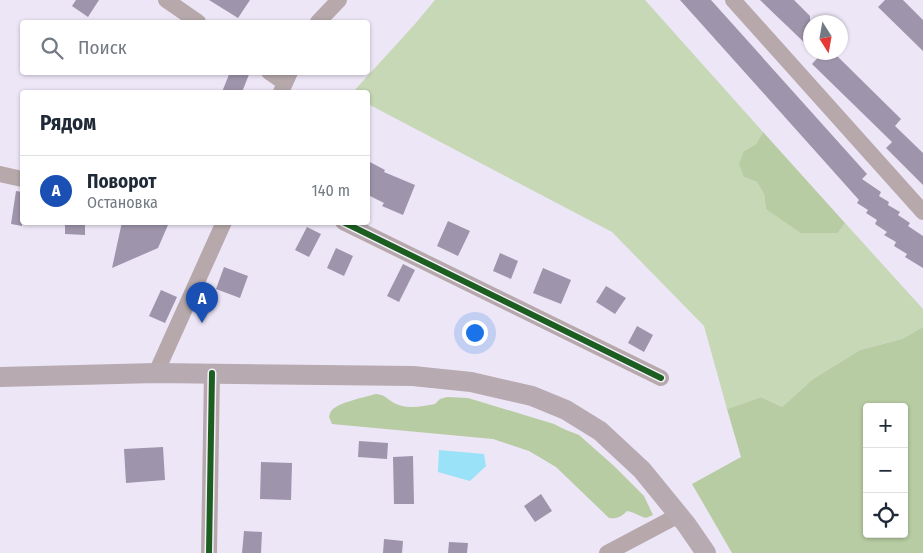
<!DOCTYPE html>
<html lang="ru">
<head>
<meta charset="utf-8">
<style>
	body { margin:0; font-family:"Fira Sans Condensed",sans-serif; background:#f2f2f3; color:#1f2937 }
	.controls { position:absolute; right:15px; bottom:15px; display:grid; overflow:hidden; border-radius:5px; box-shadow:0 1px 4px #0004 }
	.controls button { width:45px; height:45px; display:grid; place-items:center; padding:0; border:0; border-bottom:1px solid #e0e1e3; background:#fff; color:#1f2937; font:25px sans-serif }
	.compass { position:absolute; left:803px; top:15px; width:45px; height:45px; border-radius:50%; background:#fff; box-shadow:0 1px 4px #0004; rotate:169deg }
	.you { position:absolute; left:474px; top:332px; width:18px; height:18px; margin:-12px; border:4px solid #fff; border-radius:50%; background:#1a73e8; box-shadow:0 0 0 8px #1a73e833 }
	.badge { display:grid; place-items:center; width:32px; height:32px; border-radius:50%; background:#0f766e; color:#fff; font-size:16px; font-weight:700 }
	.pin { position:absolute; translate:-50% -41px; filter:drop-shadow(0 1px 2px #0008) }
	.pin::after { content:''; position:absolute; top:26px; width:18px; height:15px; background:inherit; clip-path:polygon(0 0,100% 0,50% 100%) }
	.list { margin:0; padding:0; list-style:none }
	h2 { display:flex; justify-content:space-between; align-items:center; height:65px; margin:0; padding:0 20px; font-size:21px }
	h2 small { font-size:16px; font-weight:400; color:#747a83 }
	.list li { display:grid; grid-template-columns:32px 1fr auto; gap:15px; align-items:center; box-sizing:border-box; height:70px; padding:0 20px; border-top:1px solid #e0e1e3 }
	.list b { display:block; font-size:19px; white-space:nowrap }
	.list p { margin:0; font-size:16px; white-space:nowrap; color:#747a83 }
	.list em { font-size:16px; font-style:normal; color:#747a83 }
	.icon { flex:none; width:28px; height:28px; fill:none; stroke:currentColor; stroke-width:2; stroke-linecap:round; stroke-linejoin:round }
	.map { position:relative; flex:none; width:923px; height:553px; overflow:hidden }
	.search { position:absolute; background:#fff; box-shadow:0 1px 4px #0004; left:20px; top:20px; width:350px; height:55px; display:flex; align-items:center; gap:12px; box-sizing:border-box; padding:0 18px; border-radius:5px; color:#747a83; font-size:19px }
	.panel { position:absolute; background:#fff; box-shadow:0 1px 4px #0004; left:20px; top:90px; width:350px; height:135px; border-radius:5px }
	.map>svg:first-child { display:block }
	.green { fill:#c6d8b6 }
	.forest { fill:#b7cca2; fill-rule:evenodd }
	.water { fill:#9ae2f8 }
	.building { fill:#9e94ab }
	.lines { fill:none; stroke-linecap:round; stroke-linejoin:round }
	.minor { stroke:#b6a8ab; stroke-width:16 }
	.major { stroke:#b7aab0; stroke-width:20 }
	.cycleway-casing { stroke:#f7f1ff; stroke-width:9 }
	.cycleway { stroke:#1b5e20; stroke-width:6 }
</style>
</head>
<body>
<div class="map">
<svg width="923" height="553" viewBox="0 0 923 553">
	<rect width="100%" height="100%" fill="#ede6f7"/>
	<!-- green -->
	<path class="green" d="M435 0H645L763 132 756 144 744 151V177L757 182 764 194 766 209 838 233 845 223 923 309V327L902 339 860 350 813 379 782 407 761 397 727 409 704 326 612 232 368 104V92H353L415 24Z"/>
	<!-- forest -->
	<path class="forest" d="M763 132 845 223 838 233H801L766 209 764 194 757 182 744 177 739 164 744 151 756 144Z
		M923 327V553H732L692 484 741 457 727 409 761 397 782 407 813 379 860 350 902 339ZM867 407H904V534H867Z
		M376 394C386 395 387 399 394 403 406 410 423 406 435 404L440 399 447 397 468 398 554 424 566 430 579 435 614 466 644 496 653 515 646 518C639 516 634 512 627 511 621 517 617 519 609 518L556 467 529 451 493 439 332 424 329 417C330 414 330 412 332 410 340 402 365 397 376 394Z"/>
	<!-- water -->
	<path class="water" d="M439 450 484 454 486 466 470 481 438 472Z"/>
	<!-- building -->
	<path class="building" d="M76 0H99L88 17 72 6Z
		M209 0H250L238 18Z
		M680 0H711L867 174 862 179 881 192 879 196 889 202 888 205 900 212 898 215 910 223 908 226 923 236V268L905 257 907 254 894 246 896 242 884 235 887 232 875 224 877 220 866 213 868 210 857 203 859 200Z
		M760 0H794L810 16V48Z
		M885 0H903L923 20V51L878 7Z
		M823 52H833L901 119 895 126 923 153V185L886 148 892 142 812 64Z
		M230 72H250L242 92H222Z
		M368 161 385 170 384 172 415 185 403 215 382 206 384 203 368 195Z
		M16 191 22 192V226L11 224Z
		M448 221 470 231 458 256 437 246Z
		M65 222H85V235L65 234Z
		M122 222H157L168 225 158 248 112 268Z
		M307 227 321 234 309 257 295 250Z
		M336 248 353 256 344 276 327 268Z
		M500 253 518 261 511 279 493 271Z
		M403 264 415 270 399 302 387 296Z
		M224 267 248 276 240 298 216 289Z
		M543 268 571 280 561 304 533 293Z
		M606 286 626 298 615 314 596 302Z
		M161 290 177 297 165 323 149 316Z
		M637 326 653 335 644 352 628 343Z
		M359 441 388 443 387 459 358 457Z
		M163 447 165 480 126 483 124 449Z
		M413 456 414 504H394L393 457Z
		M261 462 292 463 291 500 260 499Z
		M541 494 552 511 535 522 524 506Z
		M244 531 262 532 261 553H242Z
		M384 539 403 541 402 553H383Z
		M449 542 468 543 467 553H448Z"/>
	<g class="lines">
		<!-- minor -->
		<path class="minor" d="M166 0 198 22
			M733 0 923 212
			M318 22 339 0
			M269 72 285 83
			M281 92 290 72
			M0 174 22 179
			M343 222 661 378
			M156 373 224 222
			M209 553 212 373
			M607 553 679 515"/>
		<!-- major -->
		<path class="major" d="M0 377 156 373 413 376 471 382 532 396 566 410 600 431 642 470 686 524 706 553"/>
		<!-- cycleway casing -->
		<g class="cycleway-casing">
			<path id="cycleway" d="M343 222 661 378
				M209 553 212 373"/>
		</g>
		<!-- cycleway -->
		<use href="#cycleway" class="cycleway"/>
	</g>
</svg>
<div class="controls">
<button>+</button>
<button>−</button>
<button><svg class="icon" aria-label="locate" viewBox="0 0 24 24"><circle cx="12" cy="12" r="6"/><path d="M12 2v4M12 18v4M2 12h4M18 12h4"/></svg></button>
</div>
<svg class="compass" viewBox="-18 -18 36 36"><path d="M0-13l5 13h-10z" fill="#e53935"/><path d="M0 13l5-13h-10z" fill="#747a83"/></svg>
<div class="you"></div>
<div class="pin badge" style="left:202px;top:323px;background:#1a4fb4">A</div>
<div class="search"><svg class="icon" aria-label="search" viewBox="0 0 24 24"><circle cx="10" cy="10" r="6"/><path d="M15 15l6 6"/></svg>Поиск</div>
<section class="panel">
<h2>Рядом<small></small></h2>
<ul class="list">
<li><span class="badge" style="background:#1a4fb4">A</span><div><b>Поворот</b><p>Остановка</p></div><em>140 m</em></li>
</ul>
</section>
</div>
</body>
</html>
